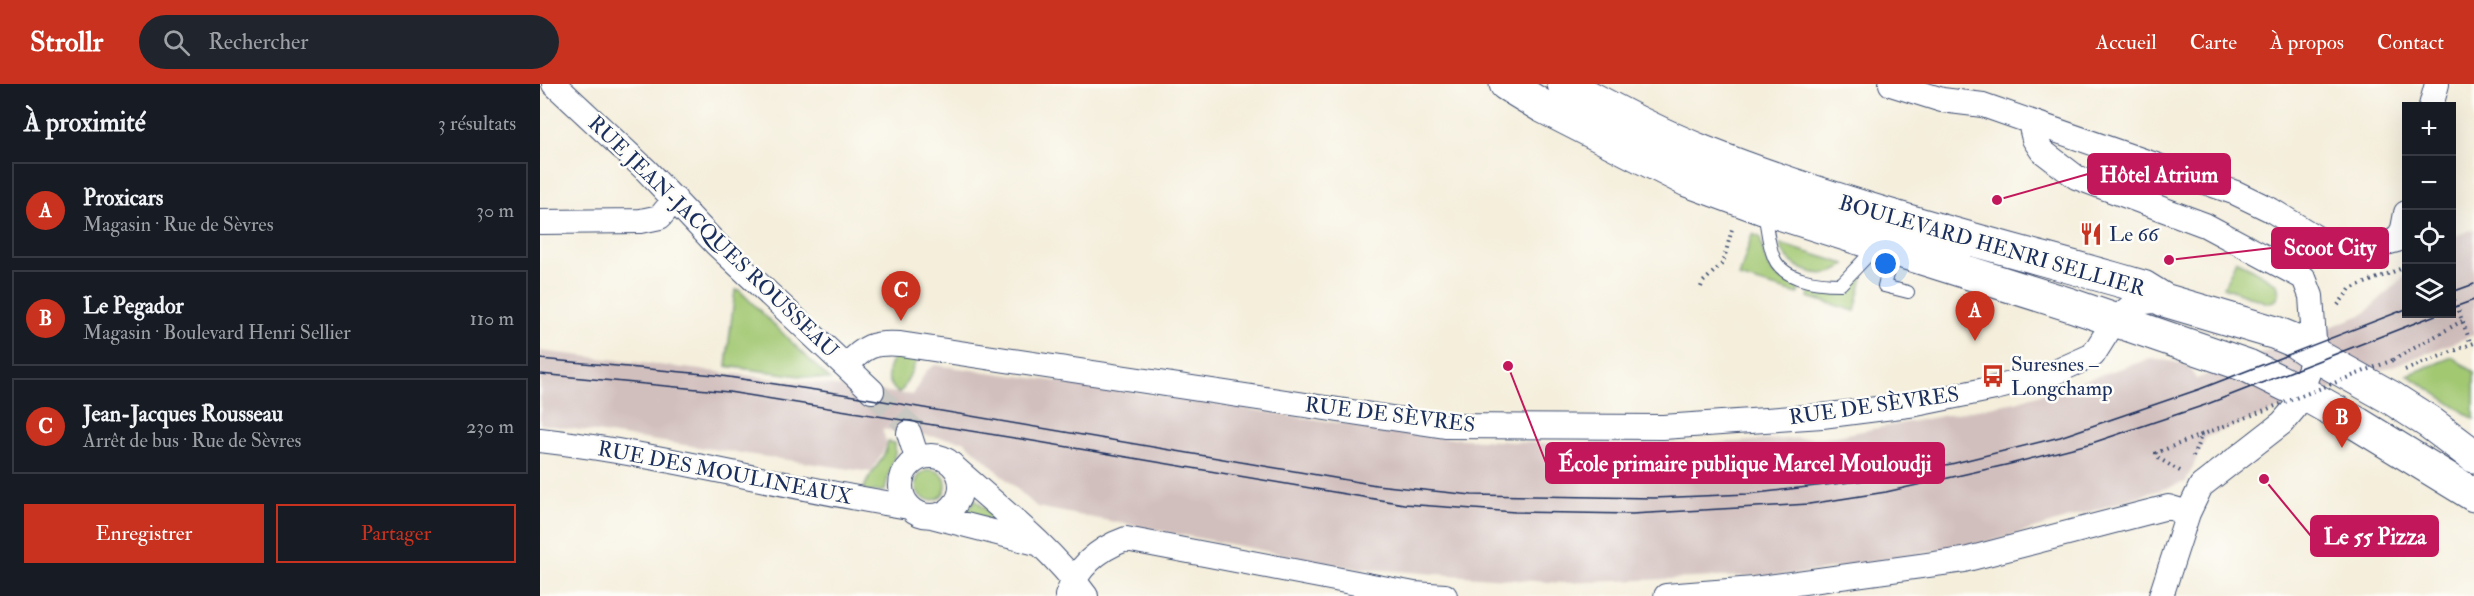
<!DOCTYPE html>
<html lang="fr">
<head>
<meta charset="utf-8">
<style>
	body { margin:0; font-family:"IM FELL Double Pica",serif; background:#20242c; color:#f1f3f6 }
	.controls { position:absolute; right:18px; top:18px; display:grid; overflow:hidden; border-radius:0px; box-shadow:0 6px 24px #0002 }
	.controls button { width:54px; height:54px; display:grid; place-items:center; padding:0; border:0; border-bottom:2px solid #363941; background:#171b24; color:#f1f3f6; font:30px sans-serif }
	.you { position:absolute; left:1346px; top:180px; width:21px; height:21px; margin:-15px; border:4px solid #fff; border-radius:50%; background:#1a73e8; box-shadow:0 0 0 9px #1a73e833 }
	.badge { display:grid; place-items:center; width:39px; height:39px; border-radius:50%; background:#c8321e; color:#fff; font-size:20px; font-weight:700 }
	.pin { position:absolute; translate:-50% -50px; filter:drop-shadow(0 2px 3px #0008) }
	.pin::after { content:''; position:absolute; top:32px; width:21px; height:18px; background:inherit; clip-path:polygon(0 0,100% 0,50% 100%) }
	.list { margin:0; padding:0; list-style:none }
	h2 { display:flex; justify-content:space-between; align-items:center; height:78px; margin:0; padding:0 24px; font-size:26px }
	h2 small { font-size:20px; font-weight:400; color:#9ea1a6 }
	.list li { display:grid; grid-template-columns:39px 1fr auto; gap:18px; align-items:center; box-sizing:border-box; height:96px; margin:0 12px 12px; padding:0 12px; border:2px solid #363941; border-radius:0px }
	.list b { display:block; font-size:22px; white-space:nowrap }
	.list p { margin:0; font-size:20px; white-space:nowrap; color:#9ea1a6 }
	.list em { font-size:20px; font-style:normal; color:#9ea1a6 }
	.actions { display:flex; gap:12px; padding:18px 24px }
	.actions a { flex:1; padding:14px 0; border:2px solid #c8321e; border-radius:0px; text-align:center; font-size:21px; color:#c8321e }
	.actions .main { background:#c8321e; color:#fff }
	.icon { flex:none; width:33px; height:33px; fill:none; stroke:currentColor; stroke-width:2; stroke-linecap:round; stroke-linejoin:round }
	.map { position:relative; flex:none; width:1934px; height:512px; overflow:hidden }
	header { display:flex; align-items:center; gap:36px; box-sizing:border-box; height:84px; padding:0 30px; background:#c8321e; color:#fff }
	header strong { font-size:28px }
	nav { display:flex; gap:33px; margin-inline-start:auto; font-size:21px }
	.search { width:420px; height:54px; background:#20242c; display:flex; align-items:center; gap:15px; box-sizing:border-box; padding:0 21px; border-radius:33px; color:#9ea1a6; font-size:22px }
	main { display:flex }
	aside { flex:1; background:#171b24 }
	.map>svg:first-child { display:block }
	.industrial { fill:#d1bfbd }
	.green { fill:#a2c872; stroke:#5e7c68; stroke-width:1.5 }
	.lines { fill:none; stroke-linecap:round; stroke-linejoin:round }
	.minor-tunnel { stroke:#c9c8c2; stroke-width:24; stroke-dasharray:24 12; stroke-linecap:butt }
	.service-casing { stroke:#3c4c71; stroke-width:14 }
	.minor-casing { stroke:#3c4c71; stroke-width:26 }
	.primary-casing { stroke:#3c4c71; stroke-width:35 }
	.path { stroke:#3c4c71; stroke-width:4; stroke-dasharray:1.5 4.5; stroke-linecap:butt }
	.service { stroke:#fff; stroke-width:12 }
	.minor { stroke:#fff; stroke-width:24 }
	.primary { stroke:#fff; stroke-width:33 }
	.tram { stroke:#1b2f5e; stroke-width:1.5 }
	.path-bridge { stroke:#3c4c71; stroke-width:4; stroke-dasharray:1.5 4.5; stroke-linecap:butt }
	.labels { text-anchor:middle; dominant-baseline:central; stroke-width:5; stroke-linejoin:round; paint-order:stroke }
	.poi-label { font-size:21px; fill:#1b2f5e; stroke:#fdfcf7; text-anchor:start }
	.street-label { font-size:21px; fill:#1b2f5e; stroke:#fdfcf7 }
	.leader { fill:none; stroke:#c2185b; stroke-width:2 }
	.callout-dot { fill:#c2185b; stroke:#fdfcf7; stroke-width:2 }
	.callout { fill:#c2185b; stroke:#c2185b; stroke-width:2 }
	.callout-label { font-size:22px; text-anchor:middle; font-weight:bold; fill:#fff }
</style>
</head>
<body>
<header>
<strong>Strollr</strong>
<div class="search"><svg class="icon" aria-label="search" viewBox="0 0 24 24"><circle cx="10" cy="10" r="6"/><path d="M15 15l6 6"/></svg>Rechercher</div>
<nav><a>Accueil</a><a>Carte</a><a>À propos</a><a>Contact</a></nav>
</header>
<main>
<aside>
<h2>À proximité<small>3 résultats</small></h2>
<ul class="list">
<li><span class="badge">A</span><div><b>Proxicars</b><p>Magasin · Rue de Sèvres</p></div><em>30 m</em></li>
<li><span class="badge">B</span><div><b>Le Pegador</b><p>Magasin · Boulevard Henri Sellier</p></div><em>110 m</em></li>
<li><span class="badge">C</span><div><b>Jean-Jacques Rousseau</b><p>Arrêt de bus · Rue de Sèvres</p></div><em>230 m</em></li>
</ul>
<div class="actions"><a class="main">Enregistrer</a><a>Partager</a></div>
</aside>
<div class="map">
<svg width="1934" height="512" viewBox="0 0 1934 512">
	<rect width="100%" height="100%" fill="#fdfcf7"/>
	<filter id="ink" filterUnits="userSpaceOnUse"><feTurbulence type="fractalNoise" baseFrequency=".0167" numOctaves="2"/><feDisplacementMap in="SourceGraphic" scale="12" xChannelSelector="R" yChannelSelector="G"/><feConvolveMatrix kernelMatrix="1 2 1 2 8 2 1 2 1" color-interpolation-filters="sRGB"/></filter>
	<filter id="wash" filterUnits="userSpaceOnUse"><feTurbulence type="fractalNoise" baseFrequency=".008" numOctaves="4" result="noise"/><feDisplacementMap in="SourceGraphic" scale="24" xChannelSelector="R" yChannelSelector="G"/><feGaussianBlur stdDeviation="1.35" result="paint"/><feColorMatrix in="noise" values="0 0 0 0 0 0 0 0 0 0 0 0 0 0 0 0 0 1.4 0 .05"/><feComposite in="paint" operator="in"/></filter>
	<g filter="url(#wash)">
		<rect width="100%" height="100%" fill="#f4eedb"/>
		<!-- industrial -->
		<path class="industrial" d="M1934 145V251L1666 353 1646 398 1457 456 1259 490 1022 499 814 484 497 423 424 357 342 345 347 360 331 388 0 340V267L373 311 386 287 395 281 631 313 888 353 994 359 1162 360 1296 352 1476 318 1613 274 1648 281 1656 295 1824 230 1866 190V230H1912V153Z"/>
		<!-- green -->
		<path class="green" d="M1212 150 1220 153C1226 184 1229 193 1259 203L1258 210 1199 193Z
			M1240 160 1305 180C1287 201 1246 185 1240 160Z
			M1696 176 1737 200 1739 209 1736 216 1728 219 1684 203Z
			M1325 185 1315 227 1268 213 1270 206C1291 213 1313 203 1325 185Z
			M195 206H199L290 296 186 282Z
			M358 269 380 270 363 305 358 309C344 296 345 283 358 269Z
			M1912 273 1934 288V335L1868 291Z
			M348 358 355 359C357 375 347 390 345 407L323 408C325 392 345 379 348 358Z
			M376 401a15 15 0 1 1 30 0a15 15 0 1 1-30 0Z
			M435 415 460 439 426 429Z"/>
	</g>
	<g filter="url(#ink)">
		<g class="lines">
			<!-- minor-tunnel -->
			<path class="minor-tunnel" d="M332 307 382 354"/>
			<!-- service casing -->
			<g class="service-casing">
				<path id="service" d="M1224 128C1227 143 1228 160 1234 174 1244 197 1280 200 1301 200L1337 162
					M1353 167 1344 202 1368 208"/>
			</g>
			<!-- minor casing -->
			<g class="minor-casing">
				<path id="minor" d="M14 0 106 86 176 160 332 307
					M1351 0 1402 16 1443 21 1696 109 1731 126 1798 167 1807 170 1857 156 1863 145 1866 129
					M1891 22 1897 0
					M1490 39 1494 55 1502 67 1536 93 1665 141 1764 194 1771 212 1775 271 1754 325 1742 339 1661 402 1648 429 1621 512
					M0 138 101 137 120 133 135 115
					M306 282C325 262 333 258 360 260L905 342 1123 343 1282 332 1376 320 1455 304 1511 290 1553 271 1575 236 1595 219 1624 216
					M369 349 377 374
					M0 356C124 370 246 404 369 423
					M361 402a30 30 0 1 1 60 0a30 30 0 1 1-60 0Z
					M416 385C461 425 510 463 546 512
					M391 432 496 459
					M527 512C537 483 558 465 586 455L874 510 905 512
					M1126 512 1214 505 1424 476 1628 423 1648 429"/>
			</g>
			<!-- primary casing -->
			<g class="primary-casing">
				<path id="primary" d="M966 0 1002 22 1147 96 1223 124 1531 221 1708 282 1759 307 1818 340 1934 411
					M1024 0C1070 24 1115 49 1163 68 1297 121 1436 156 1575 195L1603 203 1624 216 1736 249 1753 256 1775 271 1850 313 1889 338 1934 372"/>
			</g>
			<!-- path -->
			<path class="path" d="M1161 203 1163 198 1183 179 1192 145
				M1912 210 1931 260
				M1798 221 1810 205 1860 185
				M1853 276 1922 237
				M1865 286 1934 259
				M1653 373 1661 352
				M1640 387 1618 374 1616 369 1661 351"/>
			<!-- service -->
			<use href="#service" class="service"/>
			<!-- minor -->
			<use href="#minor" class="minor"/>
			<!-- primary -->
			<use href="#primary" class="primary"/>
			<!-- tram -->
			<path class="tram" d="M1912 208 1934 200
				M1912 224 1934 216
				M0 275 175 291 302 310 836 401 932 411 1114 414 1208 410 1319 397 1411 380 1520 353 1660 305 1866 225
				M0 290 189 308 487 356 864 420 975 428 1092 430 1269 420 1346 408 1470 380 1552 359 1665 321 1898 230"/>
			<!-- path-bridge -->
			<path class="path-bridge" d="M1661 351 1853 276"/>
		</g>
	</g>
	<!-- icons -->
	<defs>
		<g id="restaurant-bare" transform="scale(1.8)"><path d="M-5-6h1v4h1v-4h1v4h1v-4h1v5L-1.5 .5V6h-2V.5L-5-1ZM5-6V6H3V1.5H1.5Q1.5-4 5-6Z" fill="#c8321e" stroke="#fdfcf7" stroke-width="2.5" paint-order="stroke"/></g>
		<g id="bus-bare" transform="scale(1.8)"><path d="M-5-6H5V4H4V6H2V4H-2V6H-4V4H-5ZM-3.5-4V0h7V-4ZM-3.5 1.2v1.5H-2V1.2ZM2 1.2v1.5H3.5V1.2Z" fill="#c8321e" stroke="#fdfcf7" stroke-width="2.5" paint-order="stroke"/></g>
	</defs>
	<g fill-rule="evenodd">
		<use href="#restaurant-bare" x="1551" y="150"/>
		<use href="#bus-bare" x="1453" y="292"/>
	</g>
	<g class="labels">
		<!-- poi labels -->
		<g class="poi-label">
			<text x="1569" y="150">Le 66</text>
			<text x="1471" y="280">Suresnes –<tspan x="1471" dy="24">Longchamp</tspan></text>
		</g>
		<!-- street labels -->
		<g class="street-label">
			<text transform="translate(173 153) rotate(44)">RUE JEAN-JACQUES ROUSSEAU</text>
			<text transform="translate(1452 162) rotate(16)">BOULEVARD HENRI SELLIER</text>
			<text transform="translate(1334 322) rotate(-8)">RUE DE SÈVRES</text>
			<text transform="translate(850 331) rotate(7)">RUE DE SÈVRES</text>
			<text transform="translate(185 389) rotate(11)">RUE DES MOULINEAUX</text>
		</g>
	</g>
	<!-- callouts -->
	<path class="leader" d="M1457 116L1548 90M1629 176L1732 164M968 282L1006 379M1724 395L1771 452"/>
	<g class="callout-dot">
		<circle cx="1457" cy="116" r="6"/>
		<circle cx="1629" cy="176" r="6"/>
		<circle cx="968" cy="282" r="6"/>
		<circle cx="1724" cy="395" r="6"/>
	</g>
	<g class="callout">
		<rect x="1548" y="70" width="142" height="40" rx="6"/>
		<rect x="1732" y="144" width="116" height="40" rx="6"/>
		<rect x="1006" y="359" width="398" height="40" rx="6"/>
		<rect x="1771" y="432" width="127" height="40" rx="6"/>
	</g>
	<g class="callout-label">
		<text x="1619" y="98">Hôtel Atrium</text>
		<text x="1790" y="171">Scoot City</text>
		<text x="1205" y="387">École primaire publique Marcel Mouloudji</text>
		<text x="1835" y="460">Le 55 Pizza</text>
	</g>
</svg>
<div class="controls">
<button>+</button>
<button>−</button>
<button><svg class="icon" aria-label="locate" viewBox="0 0 24 24"><circle cx="12" cy="12" r="6"/><path d="M12 2v4M12 18v4M2 12h4M18 12h4"/></svg></button>
<button><svg class="icon" aria-label="layers" viewBox="0 0 24 24"><path d="M12 4l9 5-9 5-9-5zM3 14l9 5 9-5"/></svg></button>
</div>
<div class="you"></div>
<div class="pin badge" style="left:1435px;top:257px">A</div>
<div class="pin badge" style="left:1802px;top:364px">B</div>
<div class="pin badge" style="left:361px;top:237px">C</div>
</div>
</main>
</body>
</html>
